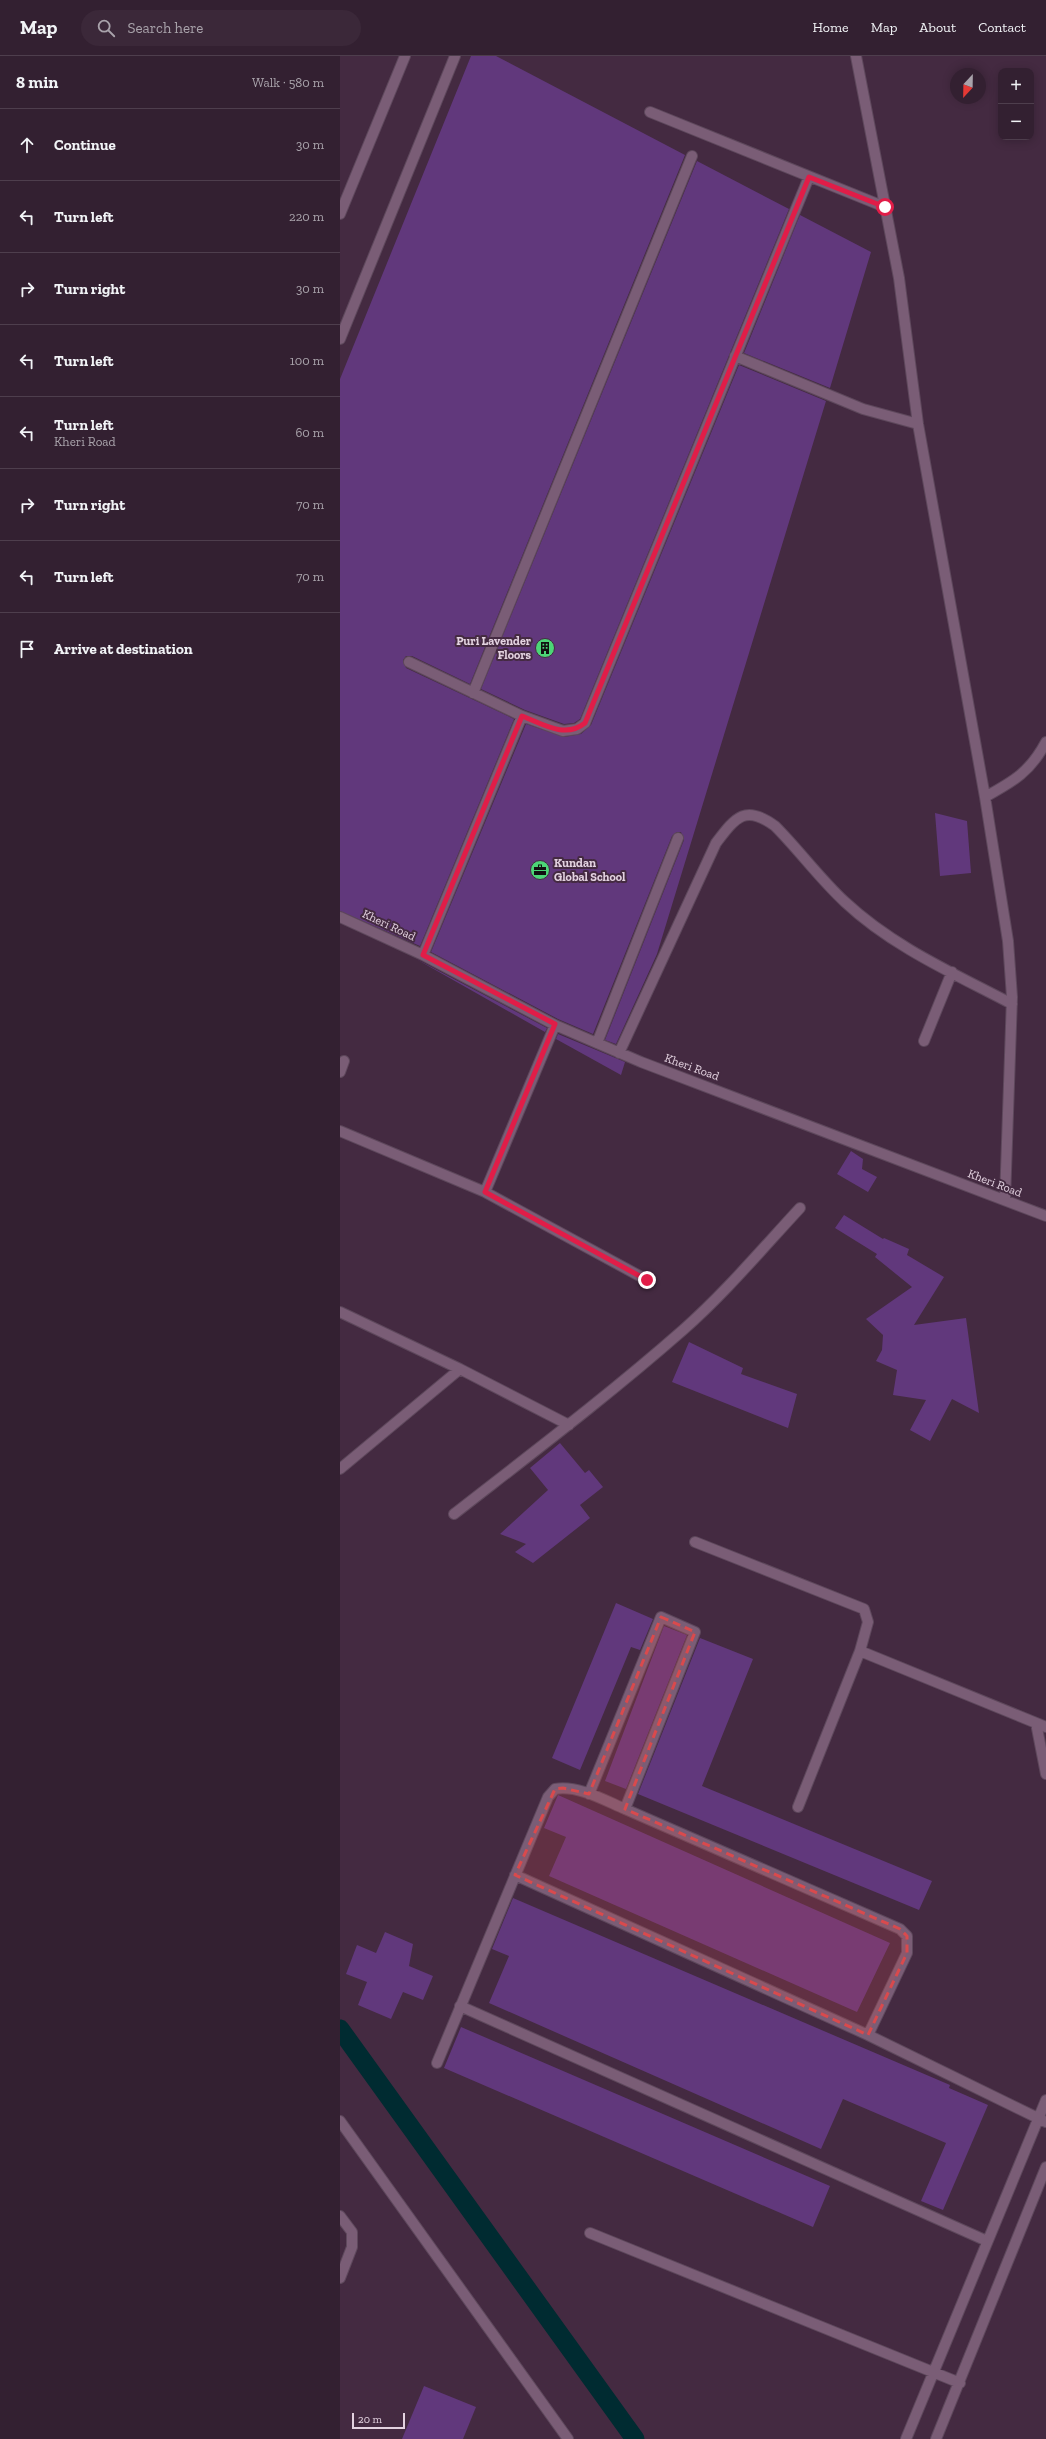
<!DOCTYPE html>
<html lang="en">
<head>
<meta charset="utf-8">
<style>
	body { margin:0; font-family:"Zilla Slab",serif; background:#3b2839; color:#f1f3f6 }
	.controls { position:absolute; right:12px; top:12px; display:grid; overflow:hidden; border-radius:8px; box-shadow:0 2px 10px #0003 }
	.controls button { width:36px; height:36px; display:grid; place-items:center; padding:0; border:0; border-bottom:1px solid #4e3e4d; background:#332031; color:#f1f3f6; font:20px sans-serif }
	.compass { position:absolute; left:610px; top:12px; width:36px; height:36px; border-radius:50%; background:#332031; box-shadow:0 2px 10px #0003; rotate:202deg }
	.scale { position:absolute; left:12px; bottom:10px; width:53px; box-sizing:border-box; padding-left:4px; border:2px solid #e3d2e0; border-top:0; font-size:11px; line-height:14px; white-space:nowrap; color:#e3d2e0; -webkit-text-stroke:3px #442a41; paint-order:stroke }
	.stop { position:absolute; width:12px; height:12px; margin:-9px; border:3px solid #e11d48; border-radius:50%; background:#fff }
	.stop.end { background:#e11d48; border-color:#fff; box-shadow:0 1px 4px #0008 }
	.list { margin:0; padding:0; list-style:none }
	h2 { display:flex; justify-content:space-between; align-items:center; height:52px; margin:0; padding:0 16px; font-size:17px }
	h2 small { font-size:13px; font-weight:400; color:#a9a3ab }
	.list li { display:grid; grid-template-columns:26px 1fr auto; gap:12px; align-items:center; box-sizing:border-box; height:72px; padding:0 16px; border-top:1px solid #4e3e4d }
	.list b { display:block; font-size:15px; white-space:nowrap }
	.list p { margin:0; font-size:13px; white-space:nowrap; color:#a9a3ab }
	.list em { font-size:13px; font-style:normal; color:#a9a3ab }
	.icon { flex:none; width:22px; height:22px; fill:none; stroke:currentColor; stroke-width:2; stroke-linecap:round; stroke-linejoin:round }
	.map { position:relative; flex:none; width:706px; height:2383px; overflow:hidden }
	header { display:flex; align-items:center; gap:24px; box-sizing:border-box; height:56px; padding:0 20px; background:#332031; border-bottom:1px solid #4e3e4d }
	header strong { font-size:19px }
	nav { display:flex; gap:22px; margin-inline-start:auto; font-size:14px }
	.search { width:280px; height:36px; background:#3b2839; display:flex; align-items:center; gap:10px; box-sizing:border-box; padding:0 14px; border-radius:22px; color:#a9a3ab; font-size:15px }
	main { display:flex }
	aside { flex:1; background:#332031 }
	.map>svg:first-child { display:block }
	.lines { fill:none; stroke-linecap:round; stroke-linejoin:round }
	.canal { stroke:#002b31; stroke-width:19 }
	.building { fill:#61387c }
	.minor-casing { stroke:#5e485c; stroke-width:12 }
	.minor { stroke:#7a5d76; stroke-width:10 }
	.route { stroke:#e11d48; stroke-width:5 }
	.marked { fill:#d94a4d; fill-opacity:0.2; stroke:#d94a4d; stroke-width:3; stroke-dasharray:8 5; stroke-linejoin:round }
	.labels { text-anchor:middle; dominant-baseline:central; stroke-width:4; stroke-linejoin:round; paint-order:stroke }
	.poi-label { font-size:12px; font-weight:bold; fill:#e3d2e0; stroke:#442a41; text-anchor:end }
	.street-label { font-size:12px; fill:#e3d2e0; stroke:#442a41 }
</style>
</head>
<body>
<header>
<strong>Map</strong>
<div class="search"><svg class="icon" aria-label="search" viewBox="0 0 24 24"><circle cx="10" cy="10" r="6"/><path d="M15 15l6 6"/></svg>Search here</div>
<nav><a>Home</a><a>Map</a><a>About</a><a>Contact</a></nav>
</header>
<main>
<aside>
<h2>8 min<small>Walk · 580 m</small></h2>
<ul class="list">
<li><svg class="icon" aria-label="ahead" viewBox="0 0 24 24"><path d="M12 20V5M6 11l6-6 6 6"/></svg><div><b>Continue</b></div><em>30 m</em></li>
<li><svg class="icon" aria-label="left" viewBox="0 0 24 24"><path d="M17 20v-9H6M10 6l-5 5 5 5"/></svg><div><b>Turn left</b></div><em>220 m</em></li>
<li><svg class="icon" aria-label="right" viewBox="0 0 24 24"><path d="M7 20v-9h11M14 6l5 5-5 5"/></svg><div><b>Turn right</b></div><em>30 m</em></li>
<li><svg class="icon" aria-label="left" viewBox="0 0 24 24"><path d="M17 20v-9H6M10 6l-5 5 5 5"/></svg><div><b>Turn left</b></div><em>100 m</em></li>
<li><svg class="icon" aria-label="left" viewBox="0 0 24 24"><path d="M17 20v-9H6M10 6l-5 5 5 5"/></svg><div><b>Turn left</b><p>Kheri Road</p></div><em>60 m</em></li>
<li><svg class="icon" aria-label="right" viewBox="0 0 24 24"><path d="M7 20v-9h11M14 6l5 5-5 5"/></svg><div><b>Turn right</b></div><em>70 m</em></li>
<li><svg class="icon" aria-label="left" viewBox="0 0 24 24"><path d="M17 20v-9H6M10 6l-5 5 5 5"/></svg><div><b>Turn left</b></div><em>70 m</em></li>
<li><svg class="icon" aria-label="arrive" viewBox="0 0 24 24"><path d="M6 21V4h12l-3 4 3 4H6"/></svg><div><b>Arrive at destination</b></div></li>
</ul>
</aside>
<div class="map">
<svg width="706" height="2383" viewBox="0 0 706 2383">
	<rect width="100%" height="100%" fill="#442a41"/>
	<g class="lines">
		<!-- canal -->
		<path class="canal" d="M0 1973 295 2383"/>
	</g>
	<!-- building -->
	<path class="building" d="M131 0H156L345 99 130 628 72 600H66L63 604 66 612 174 663 80 890 0 855V323Z
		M357 105 449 153 240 663 234 667 224 668 185 654 141 633Z
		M460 159 531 196 490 332 404 297Z
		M399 309 486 345 317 898 276 988 265 984 344 784 341 776H337L332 780 253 978 218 963 91 896 186 668 224 681 241 678 251 669Z
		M595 757 627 765 631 817 600 820Z
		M76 903 207 972 205 976Z
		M218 978 285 1006 281 1019 216 983Z
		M511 1095 523 1103 522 1113 537 1121 528 1136 497 1118Z
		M504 1159 543 1183 544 1182 569 1193 567 1199 604 1221 574 1269 626 1262 639 1357 612 1343 590 1385 570 1374 586 1344 553 1339 557 1314 536 1305 542 1294 543 1279 526 1263 572 1231 535 1201 537 1198 495 1172Z
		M349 1286 403 1312 401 1318 457 1338 448 1372 332 1326Z
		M220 1387 245 1417 249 1414 263 1431 240 1449 250 1462 193 1507 175 1496 186 1488 160 1478 208 1434 190 1412Z
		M276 1547 313 1563 300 1594 291 1591 240 1714 212 1702Z
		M324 1570 347 1579 286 1733 265 1725Z
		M360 1582 413 1603 362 1730 592 1825 579 1854 298 1738Z
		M218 1739 550 1887 517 1956 209 1820 226 1781 204 1772Z
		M173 1842 610 2029 609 2032 648 2049 603 2154 581 2145 606 2087 503 2043 481 2093 149 1947 169 1900 152 1893Z
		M45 1876 73 1888 69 1910 93 1920 83 1944 63 1936 51 1963 18 1949 27 1926 6 1918 17 1889 36 1897Z
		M121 1971 490 2130 473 2171 104 2012Z
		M84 2330 136 2351 123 2383H62Z"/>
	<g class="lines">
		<!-- minor casing -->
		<g class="minor-casing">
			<path id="minor" d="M516 0 559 222 578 368 645 741 668 885 672 941 665 1144
				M310 56 545 151
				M0 158 65 0
				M0 283 115 0
				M395 300 523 353 578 368
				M69 606 182 660 223 675 237 673 245 667 469 121
				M133 637 352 100
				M645 741C674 725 690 716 706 686
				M0 861 83 899 215 969 301 1006 706 1160
				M83 899 182 660
				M584 985 612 916
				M257 987 338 782
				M279 997 376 787C396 761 405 748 435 770 459 794 480 823 505 846 553 891 615 918 672 948
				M0 1016 4 1005
				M0 1075 145 1136 307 1224
				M145 1136 215 969
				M0 1256 120 1313 229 1369
				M0 1413 120 1313
				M114 1458C191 1398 269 1339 343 1274 385 1237 422 1193 460 1152
				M355 1486 524 1553 528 1566 520 1595
				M696 1667 706 1718
				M249 1738 321 1561 355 1576 285 1753
				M458 1751 520 1595 706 1671
				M175 1819 528 1979 706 2066
				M120 1950 647 2185
				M97 2007 208 1741 215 1733C238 1729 264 1744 285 1753L560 1873 567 1880V1897L528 1979
				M0 2065 228 2383
				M0 2160 12 2176V2191L0 2222
				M250 2177 620 2327
				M566 2383 706 2044
				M596 2383 706 2111"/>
		</g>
		<!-- minor -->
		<use href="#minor" class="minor"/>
	</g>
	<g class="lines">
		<!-- route -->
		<path class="route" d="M307 1224 145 1136 215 968 83 899 182 660C203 668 225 683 245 667L469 121 545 151"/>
	</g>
	<!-- marked area -->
	<path class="marked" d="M321 1561 355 1576 285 1753 560 1873 567 1880V1897L528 1979 175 1819 215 1733 223 1732 249 1738Z"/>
	<!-- icons -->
	<defs>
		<g id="building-disc" transform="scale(1)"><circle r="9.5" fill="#4cd677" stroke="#442a41"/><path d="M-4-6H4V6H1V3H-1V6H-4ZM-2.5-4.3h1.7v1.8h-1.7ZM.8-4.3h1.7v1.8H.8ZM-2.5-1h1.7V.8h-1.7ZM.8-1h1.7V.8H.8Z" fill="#111"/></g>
		<g id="office-disc" transform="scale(1)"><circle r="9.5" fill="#4cd677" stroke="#442a41"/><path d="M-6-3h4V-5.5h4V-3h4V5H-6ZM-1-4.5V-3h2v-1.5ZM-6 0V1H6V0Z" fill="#111"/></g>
	</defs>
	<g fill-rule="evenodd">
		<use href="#building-disc" x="205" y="592"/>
		<use href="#office-disc" x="200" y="814"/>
	</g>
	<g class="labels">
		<!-- poi labels -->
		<g class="poi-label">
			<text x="191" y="585">Puri Lavender<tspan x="191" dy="14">Floors</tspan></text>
			<text x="214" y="807" text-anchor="start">Kundan<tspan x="214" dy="14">Global School</tspan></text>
		</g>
		<!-- street labels -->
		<g class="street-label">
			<text transform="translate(49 869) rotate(25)">Kheri Road</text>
			<text transform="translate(352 1011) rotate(20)">Kheri Road</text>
			<text transform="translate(655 1127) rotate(21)">Kheri Road</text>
		</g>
	</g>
</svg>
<div class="controls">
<button>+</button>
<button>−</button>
</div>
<svg class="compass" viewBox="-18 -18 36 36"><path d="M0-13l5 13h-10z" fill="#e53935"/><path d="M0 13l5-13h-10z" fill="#a9a3ab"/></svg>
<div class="scale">20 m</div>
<div class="stop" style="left:545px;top:151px"></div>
<div class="stop end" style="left:307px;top:1224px"></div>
</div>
</main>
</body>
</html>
